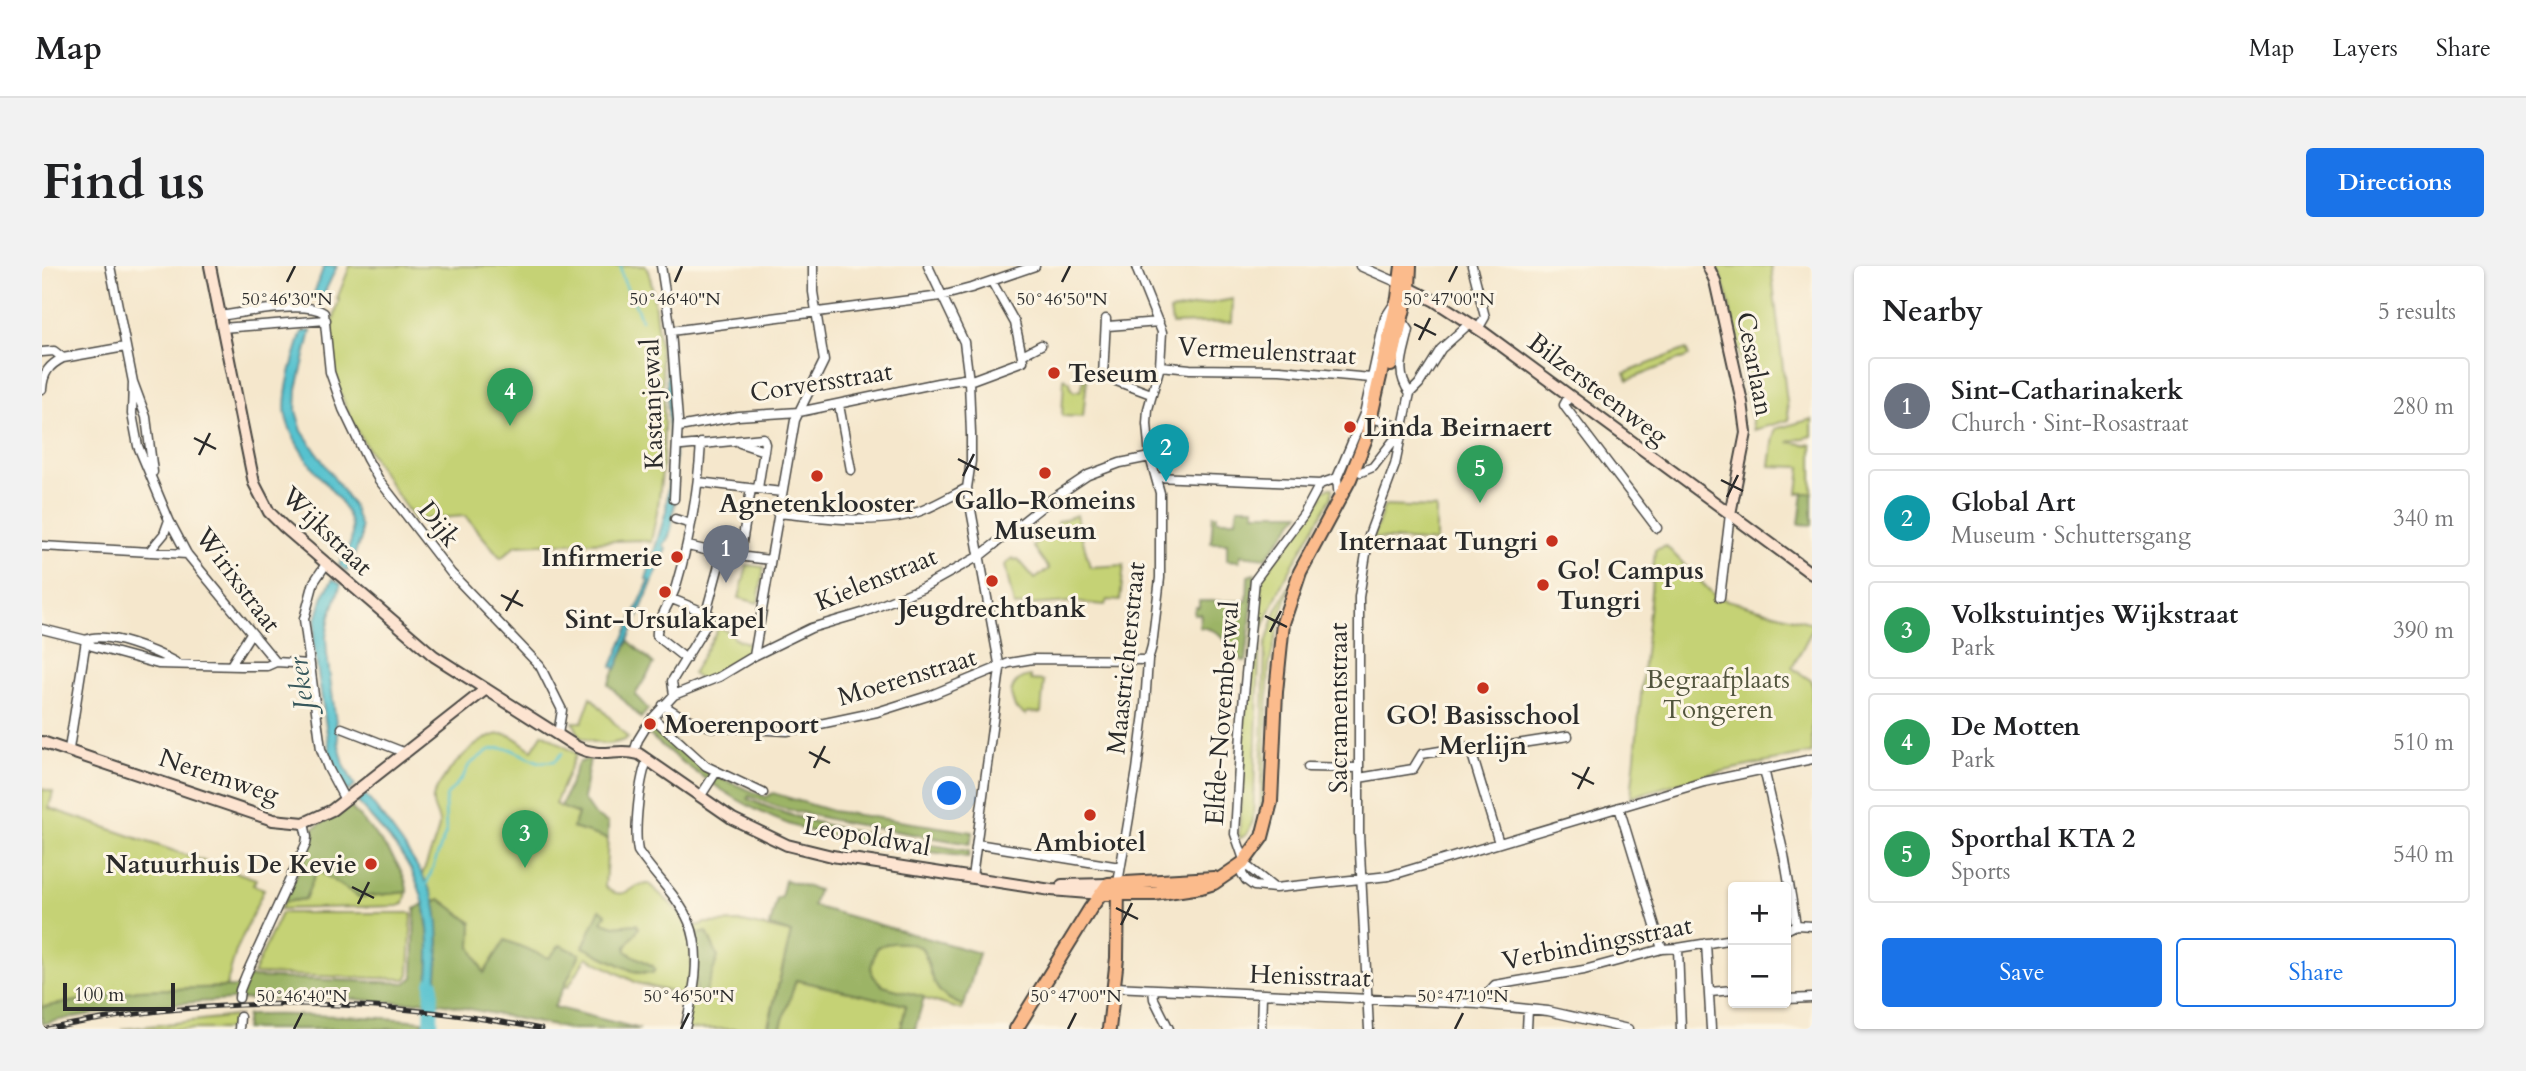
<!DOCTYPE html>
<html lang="en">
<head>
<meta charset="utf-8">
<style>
	body { margin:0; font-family:Cardo,serif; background:#f2f2f2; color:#202124 }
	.controls { position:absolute; right:21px; bottom:21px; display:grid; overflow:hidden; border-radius:7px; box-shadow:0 2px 5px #0004 }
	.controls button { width:63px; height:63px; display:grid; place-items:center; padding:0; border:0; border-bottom:2px solid #e0e0e0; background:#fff; color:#202124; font:35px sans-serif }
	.scale { position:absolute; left:21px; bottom:18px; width:112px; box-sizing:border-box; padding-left:7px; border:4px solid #2b2b2b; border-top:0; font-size:19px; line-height:24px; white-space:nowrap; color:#2b2b2b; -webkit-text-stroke:5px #fcf5e5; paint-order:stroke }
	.you { position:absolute; left:908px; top:528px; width:24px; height:24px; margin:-18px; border:5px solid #fff; border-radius:50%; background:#1a73e8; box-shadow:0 0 0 10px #1a73e833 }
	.badge { display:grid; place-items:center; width:46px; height:46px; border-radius:50%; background:#1a73e8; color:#fff; font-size:23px; font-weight:700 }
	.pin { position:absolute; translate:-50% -58px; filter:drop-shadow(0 2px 4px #0008) }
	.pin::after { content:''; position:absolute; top:37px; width:24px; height:21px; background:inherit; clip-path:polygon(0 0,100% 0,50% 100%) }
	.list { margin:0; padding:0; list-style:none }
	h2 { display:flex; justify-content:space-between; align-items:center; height:91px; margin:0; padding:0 28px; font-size:30px }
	h2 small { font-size:23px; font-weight:400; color:#757577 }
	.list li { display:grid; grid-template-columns:46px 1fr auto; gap:21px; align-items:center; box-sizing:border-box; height:98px; margin:0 14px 14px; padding:0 14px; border:2px solid #e0e0e0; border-radius:7px }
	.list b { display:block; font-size:26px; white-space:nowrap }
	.list p { margin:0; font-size:23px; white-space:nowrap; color:#757577 }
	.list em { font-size:23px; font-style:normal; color:#757577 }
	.actions { display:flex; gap:14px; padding:21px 28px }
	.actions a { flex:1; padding:16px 0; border:2px solid #1a73e8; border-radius:7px; text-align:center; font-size:24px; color:#1a73e8 }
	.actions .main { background:#1a73e8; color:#fff }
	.map { position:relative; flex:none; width:1770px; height:763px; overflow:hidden; border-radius:7px }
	header { display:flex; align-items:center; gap:42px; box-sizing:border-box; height:98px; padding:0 35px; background:#fff; border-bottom:2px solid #e0e0e0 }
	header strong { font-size:33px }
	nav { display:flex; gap:38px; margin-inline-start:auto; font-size:24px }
	.intro { display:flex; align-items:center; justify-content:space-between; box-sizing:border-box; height:168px; padding:0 42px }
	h1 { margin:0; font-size:49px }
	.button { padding:18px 32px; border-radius:7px; background:#1a73e8; color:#fff; font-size:24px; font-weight:700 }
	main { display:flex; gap:42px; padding:0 42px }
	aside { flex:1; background:#fff; border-radius:7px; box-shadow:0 2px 5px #0004 }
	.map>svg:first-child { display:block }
	.green { fill:#c5d274; stroke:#787e50; stroke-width:2; fill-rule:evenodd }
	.forest { fill:#9cb466; stroke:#647048; stroke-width:2 }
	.water { fill:#56c2cf; stroke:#40767d; stroke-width:2 }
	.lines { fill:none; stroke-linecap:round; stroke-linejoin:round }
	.stream { stroke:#56c2cf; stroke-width:2.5 }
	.river { stroke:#56c2cf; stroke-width:14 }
	.street-tunnel { stroke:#cdc1ac; stroke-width:8; stroke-dasharray:8 4; stroke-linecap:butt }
	.street-casing { stroke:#494743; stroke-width:11 }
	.secondary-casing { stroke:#494743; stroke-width:14 }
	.primary-casing { stroke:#494743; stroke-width:16 }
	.street { stroke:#fff; stroke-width:8 }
	.secondary { stroke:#fde4d1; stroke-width:10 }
	.primary { stroke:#fbbb8c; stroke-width:12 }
	.rail-casing { stroke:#2b2b2b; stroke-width:5 }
	.rail { stroke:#fcf5e5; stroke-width:2.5; stroke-dasharray:8; stroke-linecap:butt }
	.ticks { fill:none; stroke:#2b2b2b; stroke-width:2.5 }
	.poi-dot { fill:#c8321e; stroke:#fcf5e5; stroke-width:2.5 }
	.labels { text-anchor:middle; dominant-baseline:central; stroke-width:6; stroke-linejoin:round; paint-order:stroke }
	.street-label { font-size:26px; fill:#2b2b2b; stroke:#fcf5e5 }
	.poi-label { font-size:26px; font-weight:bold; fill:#2b2b2b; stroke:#fcf5e5 }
	.park-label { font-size:26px; fill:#52553d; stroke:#fcf5e5 }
	.water-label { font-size:28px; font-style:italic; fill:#38585c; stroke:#fcf5e5 }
	.ticks-label { font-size:18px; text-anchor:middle; fill:#2b2b2b; stroke:#fcf5e5; stroke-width:6; stroke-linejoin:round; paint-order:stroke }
</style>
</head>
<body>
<header>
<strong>Map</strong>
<nav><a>Map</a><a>Layers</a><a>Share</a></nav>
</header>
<div class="intro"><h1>Find us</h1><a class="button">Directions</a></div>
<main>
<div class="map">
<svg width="1770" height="763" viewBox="0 0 1770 763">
	<rect width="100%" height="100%" fill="#fcf5e5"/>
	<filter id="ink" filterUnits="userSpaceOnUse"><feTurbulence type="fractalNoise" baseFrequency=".0143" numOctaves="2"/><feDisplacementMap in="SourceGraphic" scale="14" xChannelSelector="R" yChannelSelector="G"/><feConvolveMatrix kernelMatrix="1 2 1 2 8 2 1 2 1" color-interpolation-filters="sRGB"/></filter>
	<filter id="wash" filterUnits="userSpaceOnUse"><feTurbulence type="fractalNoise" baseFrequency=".00686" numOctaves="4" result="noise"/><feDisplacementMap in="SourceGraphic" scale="28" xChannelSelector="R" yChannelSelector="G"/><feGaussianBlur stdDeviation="1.57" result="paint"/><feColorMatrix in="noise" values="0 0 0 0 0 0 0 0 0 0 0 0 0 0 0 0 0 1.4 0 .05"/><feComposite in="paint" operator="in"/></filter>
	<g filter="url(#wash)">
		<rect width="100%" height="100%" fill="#f5e7cc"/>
		<!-- green -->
		<path class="green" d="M308 0H604C611 16 612 35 614 52 625 126 626 203 609 276L597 274 474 279 459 292 423 250 372 254C338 202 293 146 289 81 288 65 293 49 297 33H295Z
			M1674 0H1729L1747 154 1712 164 1685 27Z
			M1191 33 1190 56 1130 58 1128 45Z
			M1644 83 1647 90 1586 114 1583 107Z
			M1022 112 1028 116 1029 123 1032 126 1039 124 1042 113H1045L1041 151 1020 150Z
			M1770 153V170L1746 176 1770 179V227H1756L1759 201 1728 200 1733 163Z
			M1286 222H1291L1289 232 1240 318 1218 368 1211 555 1205 568 1197 573 1201 467 1204 464 1202 460 1215 322 1220 320 1217 315 1281 230 1272 236 1278 227Z
			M1342 240 1394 242V276L1331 272Z
			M1034 249 1048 301 1082 299 1078 335 1065 334 1063 339 1030 336 972 340 963 299 971 292 973 294 976 293 993 313 1007 303 991 280 1016 259 1015 256Z
			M1624 280 1674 331 1770 357V364L1750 402 1770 415V487L1667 508 1589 531 1613 284Z
			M705 299 722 301 716 337 697 332Z
			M1251 313 1240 345 1227 400 1221 548 1218 546 1223 381 1234 345Z
			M677 361 691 368V372L708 378 706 386 681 404 659 414 650 408Z
			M989 410V414L1002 415 999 447 985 446 984 449 973 442 969 428C971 417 978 411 989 410Z
			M549 431 586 472C568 481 556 479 538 471L531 456H540Z
			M501 467 534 488 513 538 536 548 531 562 566 573 563 621C583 638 589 616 607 618 618 629 635 641 642 654 653 675 650 708 645 730L595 717 545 691 526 721 522 719 538 688 442 707 429 681 430 657 398 633 392 636 380 610C383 599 398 566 397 558 397 548 389 542 391 532 397 510 442 460 467 469 475 472 483 480 490 484ZM560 656 572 660 595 658 597 662 583 681 584 685 591 691 611 700 602 707 591 705 555 688Z
			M0 523 11 526 7 542 214 613 211 619 222 623 194 685 184 721 97 724 0 741Z
			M275 603 317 631 365 626 362 638 356 640 238 643 242 636 263 633Z
			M239 647H370L367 708 364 713 211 708Z
			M701 656 749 667 725 763H644L653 669 652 661 663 657Z
			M844 677H869L880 682C894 712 886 726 922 740L920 744 841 720 831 710 829 701 835 681Z
			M754 714 864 739 859 763H738Z
			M194 750 193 763H80Z"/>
		<!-- forest -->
		<path class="forest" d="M1761 227H1770V259L1757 258Z
			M1196 241H1212L1213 247H1258L1224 292 1199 289 1197 295 1185 294V277H1169L1171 249H1175V254H1194Z
			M1213 308 1204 395H1201C1181 380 1187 365 1157 361L1159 348H1152L1153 341H1157V335H1205L1206 310Z
			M587 375 612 398 593 429 606 443 599 452 566 418Z
			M614 459 653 496 675 511 724 531 731 527 790 545 931 566 928 578 800 556 739 542 707 530 706 533C776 564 853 572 927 585L926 591C872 583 814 578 761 563 708 548 647 504 605 467Z
			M548 492 541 533 552 549 566 557V573L531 562 536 548 519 541 536 497Z
			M307 539C325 561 365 598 365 626L317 631 275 604 263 633 242 636 270 576 272 562Z
			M743 614 776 624 771 640 937 687 922 740C885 726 894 712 880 682 866 676 850 675 835 681L829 701 831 710 841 720 882 731 873 763H859L864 739 754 714 738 763H726L749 667 728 660 735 632H739Z
			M398 633 430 657 429 681 442 707 463 674 507 692 518 679 538 688 512 741 598 763H527L393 736 397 675 392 636Z
			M381 638C390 670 388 702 384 735 352 740 311 731 277 731 185 733 90 737 0 758V741L97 724 195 721 207 711 364 717 371 711 373 643Z
			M558 643 564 648 560 656 572 660 595 658 597 662 584 681V685C593 692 606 695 613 703L611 707 591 705 541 681Z
			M665 666 676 691 664 725 654 730 653 669Z
			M205 749C264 748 323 750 381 755V763H203Z"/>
		<!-- water -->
		<path class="water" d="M282 0H295L280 32 270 33Z
			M269 65 255 123 254 145 260 165 311 240 319 262V273L305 306 297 299C301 292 307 283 309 275 316 247 286 222 271 202 259 186 248 169 244 150 240 127 253 88 260 66Z
			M628 69 633 191 629 233 633 237C630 251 631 270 621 279L624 283 574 403 570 400 607 315 604 313 624 245 628 192 623 70Z
			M291 313 299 318 288 350 284 371 285 389 297 479 302 499 313 520 305 526 288 486 271 375 274 354 281 330Z
			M322 527C342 552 386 608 393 638 400 670 395 703 393 736L384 735C389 689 391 639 365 597 352 575 331 555 314 534Z"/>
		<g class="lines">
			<!-- stream -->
			<path class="stream" d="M579 0C578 17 595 36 599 54
				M384 620 404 566 403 536 405 529 421 511 427 499 447 484 458 482 468 483 497 496 513 495 520 487"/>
			<!-- river -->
			<path class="river" d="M389 763 390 717"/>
		</g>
	</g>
	<g filter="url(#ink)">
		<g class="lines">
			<!-- street-tunnel -->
			<path class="street-tunnel" d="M197 732 198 751"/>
			<!-- street casing -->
			<g class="street-casing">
				<path id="street" d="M68 0 91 116 104 151 111 206
					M619 0 629 65 636 154 632 233
					M886 0 922 76 927 115 929 168V195L925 222 958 403 930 611
					M1318 0 1359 18
					M1430 0 1443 51 1436 63
					M177 50C200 47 264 34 282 47L288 106 301 143 325 193 337 214 409 307 498 400 520 444 516 468
					M1064 53 1061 110 1109 128
					M1360 54 1367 64C1362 88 1352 106 1368 127
					M1066 60 1117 56
					M180 62 284 54
					M629 65 899 30 929 22 993 0
					M0 86 12 85 21 92
					M980 89 999 79
					M1118 100 1148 103 1238 104 1329 112
					M91 116 90 148 96 180 127 254 145 288 234 396
					M0 123C1 107 7 99 21 92L83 81
					M1368 127 1377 118 1399 83 1428 57
					M1527 130 1522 139 1524 142 1615 262
					M797 139 809 204
					M1330 152 1361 162
					M637 161 696 150 757 146 896 117 921 113 927 115 981 95 973 57 950 16
					M698 177 722 185
					M640 180 721 172 723 178 716 222
					M1319 206 1331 201 1359 165
					M1114 211 1278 218 1295 212
					M656 216 740 226
					M1278 218 1262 248 1213 314 1200 450 1193 568 1201 591 1200 608 1204 614 1212 620 1233 622 1347 610 1662 516 1770 493
					M1297 234 1295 212 1322 148 1343 52 1352 38
					M735 247C779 251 840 261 881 244 896 238 911 229 925 222
					M633 253 649 258
					M0 280 145 288
					M646 280 680 288 728 294
					M107 286 122 268 127 254
					M698 289 709 223
					M284 298 272 316 262 353 279 483 286 502 303 534
					M1678 331 1688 248
					M630 333 664 347
					M0 363 44 374 50 380 116 398 199 400H225L234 396 267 398
					M44 374C63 364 115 386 133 396
					M712 390 753 154 782 95 771 26V0
					M644 393 615 370C613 357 630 334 634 320 648 273 656 226 659 177
					M189 399 209 367
					M632 429 630 415 666 356 668 349 664 347 680 288
					M621 439 640 451 669 461 745 465 835 446 889 429 967 397 991 393 1106 394
					M611 452 664 500 721 527
					M608 455 632 429 677 411 712 390 769 362 820 347 880 322 939 289 1007 235 1046 209 1078 197 1108 191
					M300 462 364 487
					M27 483 44 374
					M1429 485 1526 470
					M592 486 596 474 604 461
					M606 493C597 512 592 565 596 585 611 608 636 630 647 656 661 688 651 730 643 763
					M1266 501 1317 502
					M1722 503 1742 589 1754 659
					M1317 512 1371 503 1380 488 1422 481 1429 485 1457 577
					M658 531 674 506
					M1577 541 1620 683
					M935 578 1078 601
					M1201 597 1231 621
					M1076 617 1095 504 1103 439 1106 394 1110 380 1118 312V227L1108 191 1105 158 1106 143 1118 100 1120 66 1095 4 1096 0
					M1744 664 1754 659 1770 660
					M1664 677 1669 763
					M1636 682 1639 763
					M1072 721 1436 738 1506 745 1586 763
					M1111 724 1112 733 1127 763
					M1668 726 1691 724
					M197 732 198 724 204 709 264 578 265 571 262 557
					M1744 733 1770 732
					M1436 738 1453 719 1542 704 1620 683 1636 682 1691 673
					M197 763 198 751
					M1219 763 1220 729
					M1327 763 1317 567V331L1327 269 1353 199 1368 127
					M1485 763 1486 743"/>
			</g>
			<!-- secondary casing -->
			<g class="secondary-casing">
				<path id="secondary" d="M168 0 212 217 227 246 242 261 392 390 535 481C561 494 574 481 597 488L691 553 745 579 790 590 1009 624 1059 628
					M1666 0 1673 15 1700 136 1704 167 1688 248
					M1361 19 1393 35 1441 66 1770 308
					M0 476 231 554 262 557 290 544 444 423
					M1020 619 1066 618"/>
			</g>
			<!-- primary casing -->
			<g class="primary-casing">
				<path id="primary" d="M1349 99 1367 21 1368 0
					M1059 628H1112L1159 621 1172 617 1201 597 1220 571 1229 536 1234 426 1241 357 1258 306 1308 213 1324 172 1356 32 1360 0
					M974 763 1048 643 1066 618 1172 612
					M1067 763 1075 692 1076 621"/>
			</g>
			<!-- street -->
			<use href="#street" class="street"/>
			<!-- secondary -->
			<use href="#secondary" class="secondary"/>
			<!-- primary -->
			<use href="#primary" class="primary"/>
			<!-- rail casing -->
			<g class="rail-casing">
				<path id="rail" d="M5 763C168 729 336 731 499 763"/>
			</g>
			<!-- rail -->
			<use href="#rail" class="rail"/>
		</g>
	</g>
	<!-- ticks -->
	<path class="ticks" d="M245 16 253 0M633 16 640 0M1020 16 1028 0M1407 16 1415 0M1372 58 1394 69M1377 74 1388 52M152 172 174 183M157 189 168 167M916 193 937 204M921 210 932 188M1679 214 1701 225M1685 231 1696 209M459 329 481 340M464 345 476 324M1223 350 1245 361M1228 366 1239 345M767 486 788 497M772 502 783 480M1530 507 1552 518M1536 523 1547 501M310 621 332 632M316 638 327 616M1074 642 1096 653M1079 659 1090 637M252 763 260 747M639 763 647 747M1026 763 1034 747M1413 763 1421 747"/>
	<!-- markers -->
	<g class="poi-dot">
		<circle cx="1012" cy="107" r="7"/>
		<circle cx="1308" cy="161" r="7"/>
		<circle cx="1003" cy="207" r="7"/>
		<circle cx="775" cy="210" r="7"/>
		<circle cx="1510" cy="275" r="7"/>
		<circle cx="635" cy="291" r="7"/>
		<circle cx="950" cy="315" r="7"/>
		<circle cx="1501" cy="319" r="7"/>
		<circle cx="623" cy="326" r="7"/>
		<circle cx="1441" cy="422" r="7"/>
		<circle cx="608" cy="458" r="7"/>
		<circle cx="1048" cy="549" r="7"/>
		<circle cx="329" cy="598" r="7"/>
	</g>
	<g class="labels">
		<!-- street labels -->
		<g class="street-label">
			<text transform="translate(1225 85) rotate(3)">Vermeulenstraat</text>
			<text transform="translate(1713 98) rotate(79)">Cesarlaan</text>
			<text transform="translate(779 116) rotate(-9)">Corversstraat</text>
			<text transform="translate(1556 123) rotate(37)">Bilzersteenweg</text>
			<text transform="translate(610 138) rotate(-92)">Kastanjewal</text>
			<text transform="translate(397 258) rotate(52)">Dijk</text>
			<text transform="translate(285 265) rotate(44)">Wijkstraat</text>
			<text transform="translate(834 313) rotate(-22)">Kielenstraat</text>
			<text transform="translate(196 314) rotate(53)">Wirixstraat</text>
			<text transform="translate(1084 392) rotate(-84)">Maastrichterstraat</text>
			<text transform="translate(865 411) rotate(-17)">Moerenstraat</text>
			<text transform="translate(1296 442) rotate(-90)">Sacramentstraat</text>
			<text transform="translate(1180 447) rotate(-86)">Elfde-Novemberwal</text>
			<text transform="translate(177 510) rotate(18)">Neremweg</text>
			<text transform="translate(825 570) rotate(10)">Leopoldwal</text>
			<text transform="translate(1555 677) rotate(-11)">Verbindingsstraat</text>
			<text transform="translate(1268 710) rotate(2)">Henisstraat</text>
		</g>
		<!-- poi labels -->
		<g class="poi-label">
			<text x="1026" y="107" text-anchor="start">Teseum</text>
			<text x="1322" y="161" text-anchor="start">Linda Beirnaert</text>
			<text x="1003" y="234">Gallo-Romeins<tspan x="1003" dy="30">Museum</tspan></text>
			<text x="775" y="237">Agnetenklooster</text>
			<text x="1496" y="275" text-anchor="end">Internaat Tungri</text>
			<text x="621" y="291" text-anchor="end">Infirmerie</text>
			<text x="1515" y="304" text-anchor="start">Go! Campus<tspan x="1515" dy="30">Tungri</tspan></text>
			<text x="950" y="342">Jeugdrechtbank</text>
			<text x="623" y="353">Sint-Ursulakapel</text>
			<text x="1441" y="449">GO! Basisschool<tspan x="1441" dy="30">Merlijn</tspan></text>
			<text x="622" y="458" text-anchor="start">Moerenpoort</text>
			<text x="1048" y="576">Ambiotel</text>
			<text x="315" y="598" text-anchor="end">Natuurhuis De Kevie</text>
		</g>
		<!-- park labels -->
		<g class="park-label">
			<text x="1676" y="413">Begraafplaats<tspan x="1676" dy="30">Tongeren</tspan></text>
		</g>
		<!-- water labels -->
		<g class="water-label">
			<text transform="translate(259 418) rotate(-97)">Jeker</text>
		</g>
	</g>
	<g class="ticks-label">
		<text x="245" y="39">50°46'30"N</text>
		<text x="633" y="39">50°46'40"N</text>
		<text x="1020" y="39">50°46'50"N</text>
		<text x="1407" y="39">50°47'00"N</text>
		<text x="260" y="736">50°46'40"N</text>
		<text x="647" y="736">50°46'50"N</text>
		<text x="1034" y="736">50°47'00"N</text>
		<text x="1421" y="736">50°47'10"N</text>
	</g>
</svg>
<div class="controls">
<button>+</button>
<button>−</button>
</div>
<div class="scale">100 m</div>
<div class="you"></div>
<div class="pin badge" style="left:684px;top:317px;background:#6b7280">1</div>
<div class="pin badge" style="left:1124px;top:216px;background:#0f9aa8">2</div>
<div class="pin badge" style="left:483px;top:602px;background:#2e9e5b">3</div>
<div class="pin badge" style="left:468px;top:160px;background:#2e9e5b">4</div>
<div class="pin badge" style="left:1438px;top:237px;background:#2e9e5b">5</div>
</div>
<aside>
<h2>Nearby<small>5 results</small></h2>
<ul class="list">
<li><span class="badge" style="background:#6b7280">1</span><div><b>Sint-Catharinakerk</b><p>Church · Sint-Rosastraat</p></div><em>280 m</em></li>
<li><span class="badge" style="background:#0f9aa8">2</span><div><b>Global Art</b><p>Museum · Schuttersgang</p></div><em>340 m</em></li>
<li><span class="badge" style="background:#2e9e5b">3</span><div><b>Volkstuintjes Wijkstraat</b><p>Park</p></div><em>390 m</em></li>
<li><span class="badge" style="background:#2e9e5b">4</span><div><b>De Motten</b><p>Park</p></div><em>510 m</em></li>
<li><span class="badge" style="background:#2e9e5b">5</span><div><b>Sporthal KTA 2</b><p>Sports</p></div><em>540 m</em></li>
</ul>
<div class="actions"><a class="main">Save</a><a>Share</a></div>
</aside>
</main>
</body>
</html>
